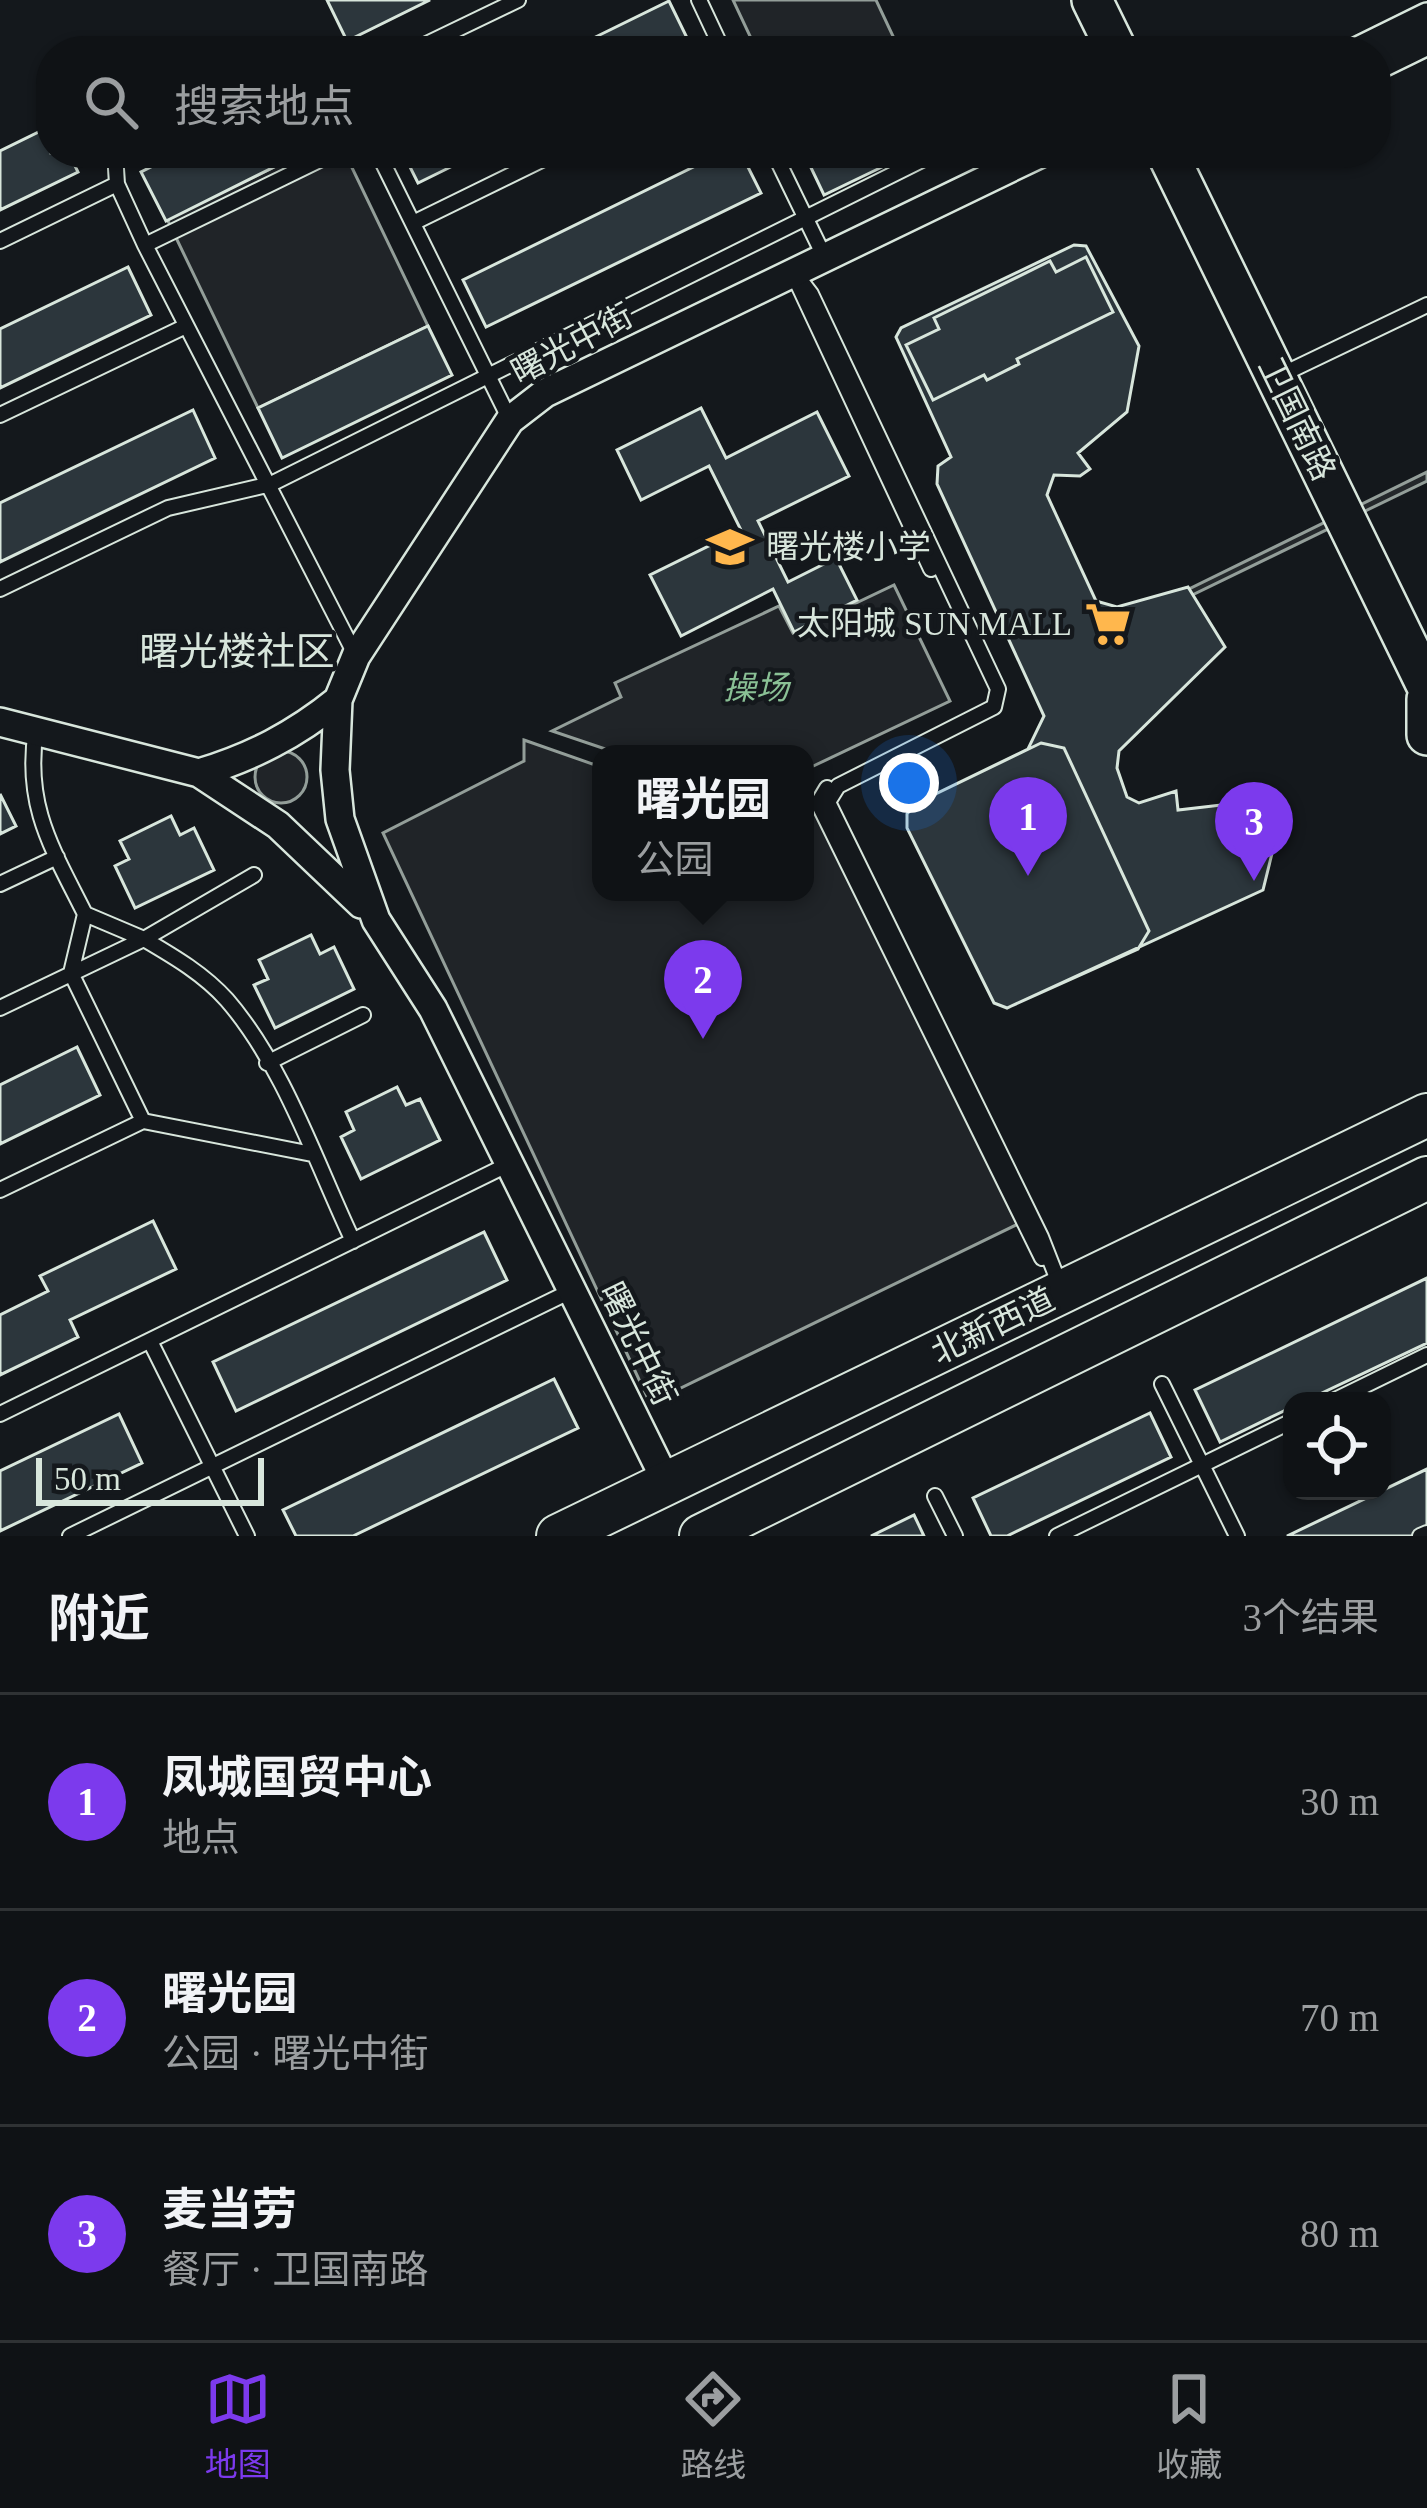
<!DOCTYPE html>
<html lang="zh">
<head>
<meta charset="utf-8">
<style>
	body { margin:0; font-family:"Times New Roman","Noto Sans SC",serif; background:#181b1e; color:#f1f3f6 }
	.controls { position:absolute; right:36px; bottom:36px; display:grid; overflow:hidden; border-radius:24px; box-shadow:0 3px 9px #0004 }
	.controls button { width:108px; height:108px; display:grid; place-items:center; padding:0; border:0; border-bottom:3px solid #2f3234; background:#0f1215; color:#f1f3f6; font:60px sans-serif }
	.scale { position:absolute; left:36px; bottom:30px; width:228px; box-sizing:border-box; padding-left:12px; border:6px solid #d8e6dc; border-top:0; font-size:33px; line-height:42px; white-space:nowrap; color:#d8e6dc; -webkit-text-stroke:9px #14181c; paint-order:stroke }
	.you { position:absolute; left:909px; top:783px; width:42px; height:42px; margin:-30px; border:9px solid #fff; border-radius:50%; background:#1a73e8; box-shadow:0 0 0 18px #1a73e833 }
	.badge { display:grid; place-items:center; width:78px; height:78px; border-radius:50%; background:#7c3aed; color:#fff; font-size:39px; font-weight:700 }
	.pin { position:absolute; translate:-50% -99px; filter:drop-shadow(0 3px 6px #0008) }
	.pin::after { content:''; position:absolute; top:63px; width:42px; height:36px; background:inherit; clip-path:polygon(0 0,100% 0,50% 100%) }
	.popup { position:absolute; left:592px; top:745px; width:222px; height:156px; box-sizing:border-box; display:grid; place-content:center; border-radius:24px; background:#0f1215; filter:drop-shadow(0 3px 9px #0005); font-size:39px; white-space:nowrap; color:#9b9ea0 }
	.popup b { font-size:45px; color:#f1f3f6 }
	.popup::after { content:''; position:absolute; left:50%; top:100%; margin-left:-24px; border:24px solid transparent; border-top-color:#0f1215 }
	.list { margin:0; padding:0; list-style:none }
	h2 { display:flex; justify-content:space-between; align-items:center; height:156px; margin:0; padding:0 48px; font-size:51px }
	h2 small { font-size:39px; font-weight:400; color:#9b9ea0 }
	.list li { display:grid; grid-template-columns:78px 1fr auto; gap:36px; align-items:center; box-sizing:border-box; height:216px; padding:0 48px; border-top:3px solid #2f3234 }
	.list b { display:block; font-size:45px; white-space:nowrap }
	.list p { margin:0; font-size:39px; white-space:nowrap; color:#9b9ea0 }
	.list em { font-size:39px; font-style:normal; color:#9b9ea0 }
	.icon { flex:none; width:66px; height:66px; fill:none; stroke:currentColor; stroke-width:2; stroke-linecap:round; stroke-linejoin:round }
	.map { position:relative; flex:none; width:1427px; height:1536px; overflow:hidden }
	.search { position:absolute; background:#0f1215; box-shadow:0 3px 9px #0004; left:36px; right:36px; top:36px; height:132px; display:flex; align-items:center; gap:30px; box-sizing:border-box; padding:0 42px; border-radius:48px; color:#9b9ea0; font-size:45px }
	.sheet { height:804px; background:#0f1215 }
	nav { display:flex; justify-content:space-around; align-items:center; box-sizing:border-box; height:168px; border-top:3px solid #2f3234; background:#0f1215; font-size:33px; color:#9b9ea0 }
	nav a { display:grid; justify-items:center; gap:6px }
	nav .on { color:#7c3aed }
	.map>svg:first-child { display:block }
	.green { fill:#202428; stroke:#939e99; stroke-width:3 }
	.parking { fill:#24282b; stroke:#939e99; stroke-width:3 }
	.building { fill:#2c363c; stroke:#d8e6dc; stroke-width:3 }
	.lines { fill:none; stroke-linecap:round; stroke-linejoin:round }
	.service-casing { stroke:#d8e6dc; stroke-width:18 }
	.minor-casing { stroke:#d8e6dc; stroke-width:32 }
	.secondary-casing { stroke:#d8e6dc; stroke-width:44 }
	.primary-casing { stroke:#d8e6dc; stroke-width:46 }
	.service { stroke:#14181c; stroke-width:14 }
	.minor { stroke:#14181c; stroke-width:27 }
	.secondary { stroke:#14181c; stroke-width:39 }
	.primary { stroke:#14181c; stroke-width:42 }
	.labels { text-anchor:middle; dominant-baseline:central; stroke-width:9; stroke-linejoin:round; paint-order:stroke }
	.street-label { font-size:33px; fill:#d8e6dc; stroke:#14181c }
	.poi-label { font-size:33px; fill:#d8e6dc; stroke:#14181c; text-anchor:start }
	.park-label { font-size:33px; font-style:italic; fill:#8ac095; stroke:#14181c }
	.quarter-label { font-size:39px; fill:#d8e6dc; stroke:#14181c }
</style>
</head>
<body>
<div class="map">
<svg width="1427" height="1536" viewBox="0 0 1427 1536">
	<rect width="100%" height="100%" fill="#14181c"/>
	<!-- green -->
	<path class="green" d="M733 0H876L900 51H757Z
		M303 153H345L428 326 258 408 167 219Z
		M894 585 950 701 805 770V754H620L552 731 621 697 615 683 779 606 793 633Z
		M524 740 601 767V892H805V783L1020 1223 650 1403 383 833 524 761Z
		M255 777a26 26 0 1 1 52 0a26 26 0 1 1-52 0Z"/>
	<!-- parking -->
	<path class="parking" d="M1427 472V481L1186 598 1183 592Z"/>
	<!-- building -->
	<path class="building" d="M327 0H430L347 41Z
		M669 1 692 48 567 51Z
		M51 126V153H69L78 172 0 210V151Z
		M179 153H302L166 221 141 172Z
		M403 153H479L418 183Z
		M722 153H741L761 193 486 327 463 280Z
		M804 153H911L824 195Z
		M1074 245 1086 246 1139 346 1127 412 1078 453 1090 469 1080 476 1054 475 1047 495 1096 601 1117 607 1188 587 1225 647 1119 751 1117 768 1127 797 1139 803 1176 791 1178 810 1247 802 1257 807 1262 821 1273 820 1278 829 1263 890 1007 1008 994 1003 907 828V814L915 804 1028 749 1044 716 937 484 938 466 951 457 896 337 901 328Z
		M1086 257 1113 312 1017 359 1019 364 987 380 984 375 933 400 906 345 939 329 934 318 1050 261 1056 272Z
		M128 267 151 315 0 388V329Z
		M428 326 452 375 282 458 258 408Z
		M701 408 726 458 817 412 849 476 758 521 788 582 836 558 857 600 794 632 773 589 681 636 650 575 741 530 709 466 641 500 617 450Z
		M193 410 215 458 0 562V503Z
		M1041 743 1064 748 1149 931 1138 949 1007 1008 994 1003 907 828V814L915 804Z
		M0 794 16 826 0 834Z
		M171 816 180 835 194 828 214 870 135 908 115 866 129 859 120 841Z
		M311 935 320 954 334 947 354 989 275 1028 254 985 268 979 259 960Z
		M77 1047 100 1095 0 1144V1085Z
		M397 1087 406 1105 420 1099 440 1140 361 1179 341 1137 354 1130 346 1112Z
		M153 1221 176 1269 70 1320 78 1337 0 1375V1315L48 1291 40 1276Z
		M484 1232 507 1280 236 1411 213 1362Z
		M1427 1278V1343L1305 1401H1292V1407L1220 1442 1195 1390Z
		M554 1379 578 1428 353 1536H296L283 1510Z
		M1150 1413 1171 1457 1007 1536H991L973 1498Z
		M119 1414 142 1463 0 1531V1471Z
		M1427 1469V1529L1412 1536H1287Z
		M914 1515 924 1536H871Z"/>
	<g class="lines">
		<!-- service casing -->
		<g class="service-casing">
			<path id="service" d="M699 0 723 51
				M315 51H317
				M412 51 518 0
				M115 153 117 184 145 245 356 656
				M378 153 510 420
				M774 153 825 258
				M413 223 556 153
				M0 241 117 184
				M145 245 334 153
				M795 273 811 294 998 689 994 707 838 786 828 802 1041 1237 1061 1288
				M796 280 931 569
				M1281 375 1427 305
				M0 415 186 326
				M0 589 168 508 271 484 936 153
				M36 729C24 806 52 848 85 914L144 939 254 875
				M827 788 818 803 1042 1258
				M0 884 57 857
				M0 1008 144 939C173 956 204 974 227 1000 284 1066 316 1163 353 1241
				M267 1063 363 1015
				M143 1121 312 1154
				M0 1190 143 1121 71 973 85 914
				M150 1341 247 1536
				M1162 1384 1237 1536
				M1333 1401 1427 1355
				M0 1414 509 1164
				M935 1496 955 1536
				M70 1536 571 1291
				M1057 1536 1292 1421
				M1420 1536 1427 1533"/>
		</g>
		<!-- minor casing -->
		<g class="minor-casing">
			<path id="minor" d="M1358 51 1427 17
				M1376 66 1427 41
				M0 722 199 773 278 825 361 904
				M199 773C252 757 295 735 338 700
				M667 1483 433 1009 376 920 340 819 335 770 338 700 356 656 510 420 545 393 1041 153"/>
		</g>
		<!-- secondary casing -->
		<g class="secondary-casing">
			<path id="secondary" d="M1092 0 1117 51
				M1167 153 1427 686
				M1427 699V735"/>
		</g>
		<!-- primary casing -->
		<g class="primary-casing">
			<path id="primary" d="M558 1536 1427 1115
				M701 1536 1427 1178"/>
		</g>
		<!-- service -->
		<use href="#service" class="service"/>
		<!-- minor -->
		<use href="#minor" class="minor"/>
		<!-- secondary -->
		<use href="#secondary" class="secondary"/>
		<!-- primary -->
		<use href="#primary" class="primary"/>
	</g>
	<!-- icons -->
	<defs>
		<g id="school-bare" transform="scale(3.6)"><path d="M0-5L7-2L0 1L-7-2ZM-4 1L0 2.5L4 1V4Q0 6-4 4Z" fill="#ffb74d" stroke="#14181c" stroke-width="2.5" paint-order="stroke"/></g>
		<g id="supermarket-bare" transform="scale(3.6)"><path d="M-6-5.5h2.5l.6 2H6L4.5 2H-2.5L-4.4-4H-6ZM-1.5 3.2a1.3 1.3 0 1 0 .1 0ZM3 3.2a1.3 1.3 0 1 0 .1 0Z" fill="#ffb74d" stroke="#14181c" stroke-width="2.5" paint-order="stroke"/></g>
	</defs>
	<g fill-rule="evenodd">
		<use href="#school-bare" x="730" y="547"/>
		<use href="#supermarket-bare" x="1108" y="624"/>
	</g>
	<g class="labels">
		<!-- street labels -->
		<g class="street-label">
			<text transform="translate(572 344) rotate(-28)">曙光中街</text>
			<text transform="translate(1297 419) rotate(64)">卫国南路</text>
			<text transform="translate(993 1326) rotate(-26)">北新西道</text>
			<text transform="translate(638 1344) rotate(64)">曙光中街</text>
		</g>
		<!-- poi labels -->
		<g class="poi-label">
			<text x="766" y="547">曙光楼小学</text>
			<text x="1072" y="624" text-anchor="end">太阳城 SUN MALL</text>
		</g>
		<!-- park labels -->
		<g class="park-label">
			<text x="756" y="688">操场</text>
		</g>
		<!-- quarter labels -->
		<g class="quarter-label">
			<text x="237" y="651">曙光楼社区</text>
		</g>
	</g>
</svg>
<div class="controls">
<button><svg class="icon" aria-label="locate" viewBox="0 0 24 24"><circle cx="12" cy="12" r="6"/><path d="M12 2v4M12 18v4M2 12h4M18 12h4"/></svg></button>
</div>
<div class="scale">50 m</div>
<div class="you"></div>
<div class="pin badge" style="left:1028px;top:876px">1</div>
<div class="pin badge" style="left:703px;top:1039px">2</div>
<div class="popup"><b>曙光园</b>公园</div>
<div class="pin badge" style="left:1254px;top:881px">3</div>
<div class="search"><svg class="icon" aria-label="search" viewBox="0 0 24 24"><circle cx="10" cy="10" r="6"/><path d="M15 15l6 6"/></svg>搜索地点</div>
</div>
<section class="sheet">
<h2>附近<small>3个结果</small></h2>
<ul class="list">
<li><span class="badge">1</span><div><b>凤城国贸中心</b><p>地点</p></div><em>30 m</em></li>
<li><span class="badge">2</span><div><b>曙光园</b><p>公园 · 曙光中街</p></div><em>70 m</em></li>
<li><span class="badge">3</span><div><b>麦当劳</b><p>餐厅 · 卫国南路</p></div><em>80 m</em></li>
</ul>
</section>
<nav>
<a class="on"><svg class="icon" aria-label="map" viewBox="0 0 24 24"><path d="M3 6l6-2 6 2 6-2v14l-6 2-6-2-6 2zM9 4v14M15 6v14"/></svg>地图</a>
<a><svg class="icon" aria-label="directions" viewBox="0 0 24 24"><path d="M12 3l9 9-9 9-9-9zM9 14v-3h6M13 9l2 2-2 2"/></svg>路线</a>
<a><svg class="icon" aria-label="saved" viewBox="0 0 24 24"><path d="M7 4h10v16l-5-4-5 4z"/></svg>收藏</a>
</nav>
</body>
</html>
